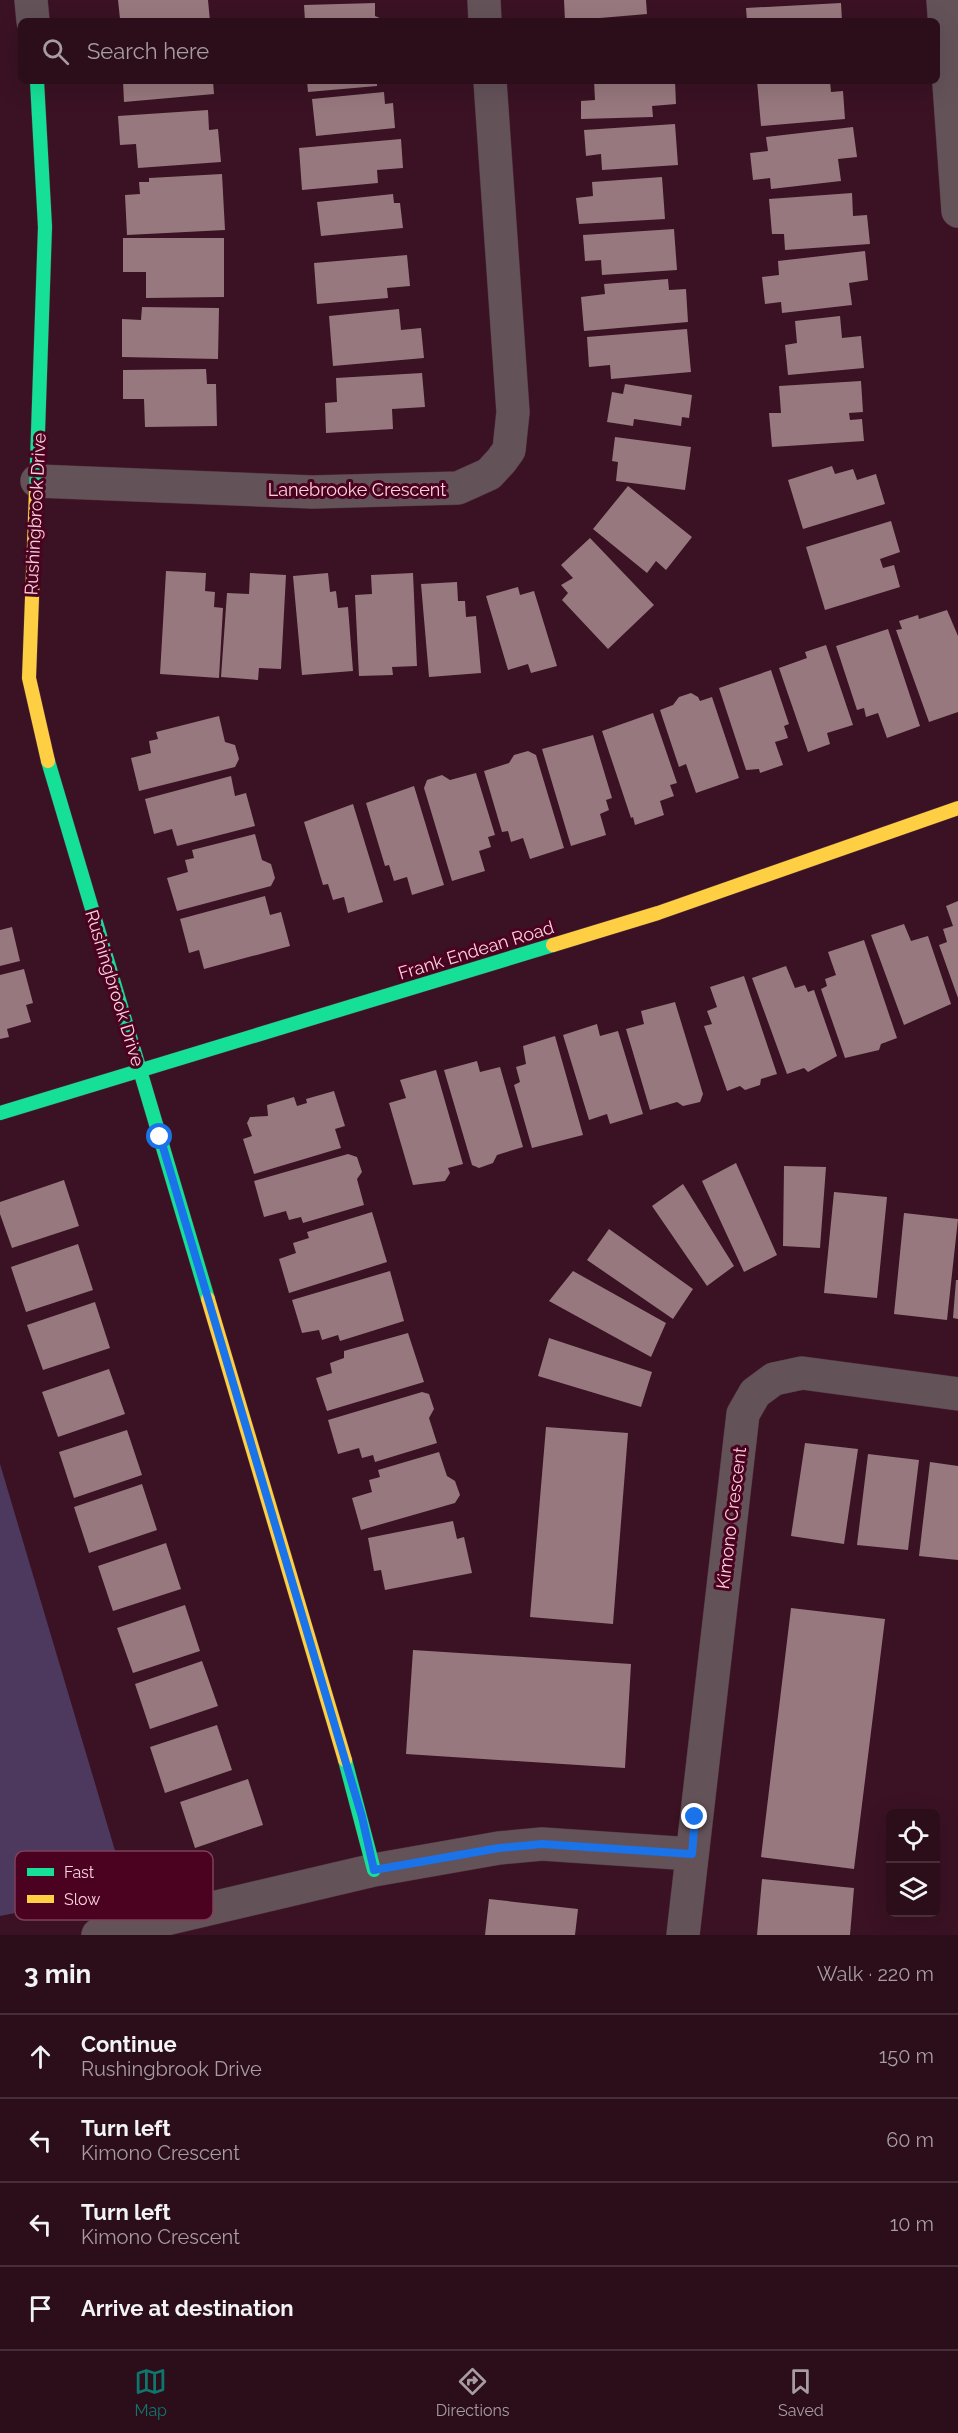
<!DOCTYPE html>
<html lang="en">
<head>
<meta charset="utf-8">
<style>
	body { margin:0; font-family:Raleway,sans-serif; background:#381c27; color:#f1f3f6 }
	.controls { position:absolute; right:18px; bottom:18px; display:grid; overflow:hidden; border-radius:9px; box-shadow:0 6px 24px #0002 }
	.controls button { width:54px; height:54px; display:grid; place-items:center; padding:0; border:0; border-bottom:2px solid #482e39; background:#2c0e1a; color:#f1f3f6; font:30px sans-serif }
	.stop { position:absolute; width:18px; height:18px; margin:-14px; border:4px solid #1a73e8; border-radius:50%; background:#fff }
	.stop.end { background:#1a73e8; border-color:#fff; box-shadow:0 2px 6px #0008 }
	.list { margin:0; padding:0; list-style:none }
	h2 { display:flex; justify-content:space-between; align-items:center; height:78px; margin:0; padding:0 24px; font-size:26px }
	h2 small { font-size:20px; font-weight:400; color:#a69ca2 }
	.list li { display:grid; grid-template-columns:39px 1fr auto; gap:18px; align-items:center; box-sizing:border-box; height:84px; padding:0 24px; border-top:2px solid #482e39 }
	.list b { display:block; font-size:22px; white-space:nowrap }
	.list p { margin:0; font-size:20px; white-space:nowrap; color:#a69ca2 }
	.list em { font-size:20px; font-style:normal; color:#a69ca2 }
	.icon { flex:none; width:33px; height:33px; fill:none; stroke:currentColor; stroke-width:2; stroke-linecap:round; stroke-linejoin:round }
	.map { position:relative; flex:none; width:958px; height:1935px; overflow:hidden }
	.search { position:absolute; background:#2c0e1a; box-shadow:0 6px 24px #0002; left:18px; right:18px; top:18px; height:66px; display:flex; align-items:center; gap:15px; box-sizing:border-box; padding:0 21px; border-radius:9px; color:#a69ca2; font-size:22px }
	.sheet { height:414px; background:#2c0e1a }
	nav { display:flex; justify-content:space-around; align-items:center; box-sizing:border-box; height:84px; border-top:2px solid #482e39; background:#2c0e1a; font-size:16px; color:#a69ca2 }
	nav a { display:grid; justify-items:center; gap:3px }
	nav .on { color:#0f766e }
	.map>svg:first-child { display:block }
	.green { fill:#4d385e }
	.building { fill:#97787e }
	.lines { fill:none; stroke-linecap:round; stroke-linejoin:round }
	.street-casing { stroke:#52303d; stroke-width:34 }
	.fast-casing { stroke:#52303d; stroke-width:15 }
	.slow-casing { stroke:#52303d; stroke-width:15 }
	.street { stroke:#645259; stroke-width:33 }
	.fast { stroke:#16e098; stroke-width:14 }
	.slow { stroke:#ffcf43; stroke-width:14 }
	.route { stroke:#1a73e8; stroke-width:8 }
	.labels { text-anchor:middle; dominant-baseline:central; stroke-width:6; stroke-linejoin:round; paint-order:stroke }
	.street-label { font-size:18px; fill:#fdd0da; stroke:#4a0220 }
	.key { fill:#4a0220; stroke:#804058; stroke-width:1.5 }
	.key-label { font-size:16px; fill:#fdd0da }
</style>
</head>
<body>
<div class="map">
<svg width="958" height="1935" viewBox="0 0 958 1935">
	<rect width="100%" height="100%" fill="#3a1223"/>
	<!-- green -->
	<path class="green" d="M0 1464 127 1891 0 1916Z"/>
	<!-- building -->
	<path class="building" d="M118 0H208L210 21 120 19Z
		M564 0H646L647 14 565 21Z
		M375 3V16L382 19 396 18V21H305L304 5Z
		M841 3 842 21H747L746 8Z
		M123 81H213L214 94 124 102Z
		M307 81H377V86L308 92Z
		M594 81H675L676 104 652 106 653 117 581 119V101L595 100Z
		M757 81H830L831 92 843 91 845 119 761 126Z
		M384 92 385 104 393 103 395 128 316 136 312 99Z
		M208 110 209 130 218 129 221 162 138 168 136 144 120 145 118 116Z
		M675 124 678 165 602 170 601 154 586 156 584 130Z
		M853 127 857 157 838 159 841 181 771 189 770 178 753 180 750 153 768 151 766 137Z
		M401 139 403 168 377 170 378 183 302 190 299 148Z
		M222 174 225 230 127 235 125 195 140 194 139 182H149V178Z
		M662 177 665 219 579 224 576 198 593 196 592 182Z
		M852 193 853 216 867 215 870 244 785 250 784 234H772L769 199Z
		M393 194 394 203H400L403 228 321 236 317 202Z
		M674 229 677 270 602 275 601 260 585 261 583 235Z
		M123 238H224V297L146 298V272H123Z
		M865 251 868 280 849 283 852 305 782 313 781 302 765 304 762 277 779 275 778 261Z
		M407 255 410 286 387 288 388 298 317 304 314 263Z
		M668 279 669 290 686 289 688 322 584 331 581 297 605 294 604 284Z
		M142 307 219 308 218 359 122 357V319L141 320Z
		M399 309 401 330 421 328 424 358 333 366 329 316Z
		M840 316 842 338 861 336 864 368 788 375 785 345 797 343 795 321Z
		M687 329 691 372 611 379 610 365 589 367 587 337Z
		M206 369 207 384H216L217 426 145 427 144 399H123V370Z
		M422 373 425 407 392 409 393 429 326 433 325 403 337 402 336 378Z
		M861 381 863 412 849 413 850 420 862 419 864 441 772 447 769 413H781L779 386Z
		M625 384 692 395 689 418 682 417 681 426 634 419 633 426 607 422 612 392 623 394Z
		M615 437 691 447 685 490 616 481 618 462 612 461Z
		M832 466 835 474 853 469 857 480 876 474 885 504 803 529 788 480Z
		M628 486 692 537 666 570 656 561 647 573 593 529Z
		M891 521 900 552 880 559 883 568 894 565 900 587 825 610 806 547Z
		M590 538 654 605 608 649 562 600 568 593 561 585 573 578 561 565Z
		M166 571 206 573 205 591 215 592 214 607 223 608 219 678 160 674Z
		M250 573 286 575 281 669 259 668 258 680 221 677 227 593 249 594Z
		M328 573 330 592 336 591 338 608 348 607 353 671 302 675 293 576Z
		M413 573 417 666 392 667 393 675 359 676 355 595 372 594 371 575Z
		M457 582 458 601H465L466 617 476 616 481 673 429 677 421 584Z
		M518 587 520 595 534 591 557 666 531 673 528 664 508 670 486 596Z
		M947 610 958 636V712L929 722 896 630 902 629 899 621 918 615 919 619Z
		M888 629 920 726 887 738 878 713 866 717 864 708 857 710 836 646Z
		M826 645 853 725 827 733 830 744 808 752 779 668 807 658 805 652Z
		M771 670 789 724 784 726 788 738 775 742 783 765 760 773 759 769 746 770 719 688Z
		M691 693 698 697 700 701 712 697 739 778 696 793 686 764 679 767 660 710 673 705 679 697Z
		M653 713 677 783 670 785 674 796 660 801 664 815 635 825 633 817 631 818 602 731Z
		M219 716 225 742 235 745 239 759 235 767 139 791 131 758 151 753 149 741 158 739 156 732Z
		M593 735 612 798 606 800 609 810 600 814 606 835 571 846 542 749Z
		M528 751 536 755 564 848 530 859 523 838 511 842 508 831 502 832 484 771 509 763 514 755Z
		M476 773 495 835 488 837 491 847 479 851 485 871 452 881 424 788 427 780 442 775 450 780Z
		M231 776 235 796 246 793 255 826 177 846 172 829 154 834 145 799Z
		M414 786 444 885 412 895 407 877 394 881 389 865 385 866 366 803Z
		M353 804 383 902 348 913 344 897 333 900 328 884 323 885 304 822Z
		M255 834 262 860 271 864 275 878 271 886 177 911 167 878 188 872 185 860 194 858 192 850Z
		M265 896 270 915 281 912 290 946 204 969 199 950 189 953 180 919Z
		M958 901V998L939 945 947 942 943 929 953 926 946 906Z
		M904 924 911 941 928 936 951 1004 904 1025 871 935Z
		M12 927 20 961 0 966V930Z
		M864 940 897 1038 881 1044 879 1050 845 1058 821 989 827 986 825 979 836 975 828 952Z
		M786 966 795 988 805 985 808 992 814 990 837 1056 808 1072 804 1068 787 1074 752 978Z
		M24 969 33 1003 26 1005 31 1022 7 1029 9 1037 0 1039V975Z
		M744 976 777 1074 761 1079 760 1085 745 1090 740 1086 727 1091 704 1026 712 1024 707 1011 717 1007 710 987Z
		M675 1002 703 1094 700 1102 683 1106 677 1102 650 1110 626 1029 644 1024 641 1011Z
		M597 1024 600 1036 618 1031 643 1114 610 1124 607 1114 589 1120 563 1035Z
		M555 1036 583 1135 532 1148 514 1085 520 1082 516 1067 526 1064 523 1046Z
		M477 1061 480 1072 500 1067 523 1147 497 1155 493 1163 479 1168 472 1165 444 1070Z
		M436 1070 463 1164 448 1168 450 1173 445 1181 413 1185 389 1103 406 1098 400 1080Z
		M334 1091 345 1126 335 1129 341 1148 254 1174 243 1139 252 1136 247 1123 250 1117 268 1116 267 1105 294 1097 297 1106 307 1103 306 1099Z
		M348 1154 357 1157 362 1172 357 1179 364 1205 303 1223 301 1217 289 1220 286 1211 264 1217 254 1181Z
		M736 1163 777 1255 744 1272 702 1181Z
		M784 1166 826 1167 820 1248 783 1246Z
		M64 1180 79 1226 12 1248 0 1214V1202Z
		M683 1184 734 1266 707 1286 652 1206Z
		M834 1192 887 1197 877 1298 824 1293Z
		M372 1212 387 1262 289 1293 279 1259 296 1253 293 1243 309 1238 307 1232Z
		M904 1213 958 1219 947 1320 894 1314Z
		M609 1229 693 1289 673 1319 587 1260Z
		M78 1244 93 1290 26 1312 11 1267Z
		M390 1271 404 1321 340 1341 338 1335 322 1340 319 1330 302 1333 292 1300Z
		M573 1271 666 1323 651 1357 549 1301Z
		M956 1280H958V1319L953 1318Z
		M95 1302 110 1348 43 1370 27 1325Z
		M408 1333 424 1382 327 1411 316 1378 332 1373 330 1363 344 1358V1351Z
		M549 1338 652 1372 641 1407 538 1376Z
		M109 1369 125 1414 58 1437 42 1392Z
		M422 1392 429 1394 434 1409 429 1418 437 1443 375 1462 373 1455 362 1458 359 1448 338 1454 328 1420Z
		M546 1427 628 1433 613 1624 530 1617Z
		M127 1430 142 1475 74 1498 59 1452Z
		M805 1443 858 1449 844 1544 791 1536Z
		M439 1452 447 1476 455 1481 460 1495 455 1503 361 1530 352 1498 372 1492 369 1480 380 1477 378 1470Z
		M868 1454 919 1460 908 1550 857 1545Z
		M930 1462 958 1466V1560L919 1556Z
		M142 1484 157 1530 89 1553 74 1507Z
		M453 1521 457 1539 464 1537 472 1573 385 1590 381 1570 374 1571 368 1538Z
		M166 1543 181 1589 113 1611 98 1566Z
		M185 1605 200 1651 133 1673 117 1628Z
		M791 1608 885 1619 854 1869 761 1857Z
		M413 1650 631 1664 625 1768 406 1754Z
		M202 1661 218 1706 150 1729 135 1684Z
		M217 1725 232 1770 165 1793 150 1747Z
		M248 1779 263 1825 195 1848 180 1802Z
		M762 1879 854 1888 850 1935H757Z
		M489 1899 578 1909 575 1935H485Z"/>
	<g class="lines">
		<!-- street casing -->
		<g class="street-casing">
			<path id="street" d="M31 0 33 21
				M484 0 485 21
				M943 0 958 211
				M37 481 313 492 458 488 489 474 501 461 509 450 513 412 490 81
				M98 1935 374 1870 499 1848 542 1844 692 1854
				M683 1935 743 1414 755 1393 774 1379 802 1373 958 1394"/>
		</g>
		<!-- fast casing -->
		<g class="fast-casing">
			<path id="fast" d="M36 491 45 227 37 81
				M48 761 208 1299
				M0 1113 553 945
				M345 1760 374 1870"/>
		</g>
		<!-- slow casing -->
		<g class="slow-casing">
			<path id="slow" d="M36 491 29 678 48 761
				M553 945 658 913 958 808
				M208 1299 345 1760"/>
		</g>
		<!-- street -->
		<use href="#street" class="street"/>
		<!-- fast -->
		<use href="#fast" class="fast"/>
		<!-- slow -->
		<use href="#slow" class="slow"/>
	</g>
	<g class="lines">
		<!-- route -->
		<path class="route" d="M160 1137 362 1817 374 1870 499 1848 542 1844 692 1854 695 1817"/>
	</g>
	<g class="labels">
		<!-- street labels -->
		<g class="street-label">
			<text x="357" y="489">Lanebrooke Crescent</text>
			<text transform="translate(35 514) rotate(-87)">Rushingbrook Drive</text>
			<text transform="translate(476 950) rotate(-17)">Frank Endean Road</text>
			<text transform="translate(115 988) rotate(73)">Rushingbrook Drive</text>
			<text transform="translate(731 1518) rotate(-83)">Kimono Crescent</text>
		</g>
	</g>
	<!-- legend -->
	<rect x="15" y="1851" width="198" height="69" rx="9" class="key"/>
	<rect x="27" y="1868" width="27" height="8" fill="#16e098"/>
	<rect x="27" y="1895" width="27" height="8" fill="#ffcf43"/>
	<g class="key-label">
		<text x="64" y="1878">Fast</text>
		<text x="64" y="1905">Slow</text>
	</g>
</svg>
<div class="controls">
<button><svg class="icon" aria-label="locate" viewBox="0 0 24 24"><circle cx="12" cy="12" r="6"/><path d="M12 2v4M12 18v4M2 12h4M18 12h4"/></svg></button>
<button><svg class="icon" aria-label="layers" viewBox="0 0 24 24"><path d="M12 4l9 5-9 5-9-5zM3 14l9 5 9-5"/></svg></button>
</div>
<div class="stop" style="left:160px;top:1137px"></div>
<div class="stop end" style="left:695px;top:1817px"></div>
<div class="search"><svg class="icon" aria-label="search" viewBox="0 0 24 24"><circle cx="10" cy="10" r="6"/><path d="M15 15l6 6"/></svg>Search here</div>
</div>
<section class="sheet">
<h2>3 min<small>Walk · 220 m</small></h2>
<ul class="list">
<li><svg class="icon" aria-label="ahead" viewBox="0 0 24 24"><path d="M12 20V5M6 11l6-6 6 6"/></svg><div><b>Continue</b><p>Rushingbrook Drive</p></div><em>150 m</em></li>
<li><svg class="icon" aria-label="left" viewBox="0 0 24 24"><path d="M17 20v-9H6M10 6l-5 5 5 5"/></svg><div><b>Turn left</b><p>Kimono Crescent</p></div><em>60 m</em></li>
<li><svg class="icon" aria-label="left" viewBox="0 0 24 24"><path d="M17 20v-9H6M10 6l-5 5 5 5"/></svg><div><b>Turn left</b><p>Kimono Crescent</p></div><em>10 m</em></li>
<li><svg class="icon" aria-label="arrive" viewBox="0 0 24 24"><path d="M6 21V4h12l-3 4 3 4H6"/></svg><div><b>Arrive at destination</b></div></li>
</ul>
</section>
<nav>
<a class="on"><svg class="icon" aria-label="map" viewBox="0 0 24 24"><path d="M3 6l6-2 6 2 6-2v14l-6 2-6-2-6 2zM9 4v14M15 6v14"/></svg>Map</a>
<a><svg class="icon" aria-label="directions" viewBox="0 0 24 24"><path d="M12 3l9 9-9 9-9-9zM9 14v-3h6M13 9l2 2-2 2"/></svg>Directions</a>
<a><svg class="icon" aria-label="saved" viewBox="0 0 24 24"><path d="M7 4h10v16l-5-4-5 4z"/></svg>Saved</a>
</nav>
</body>
</html>
